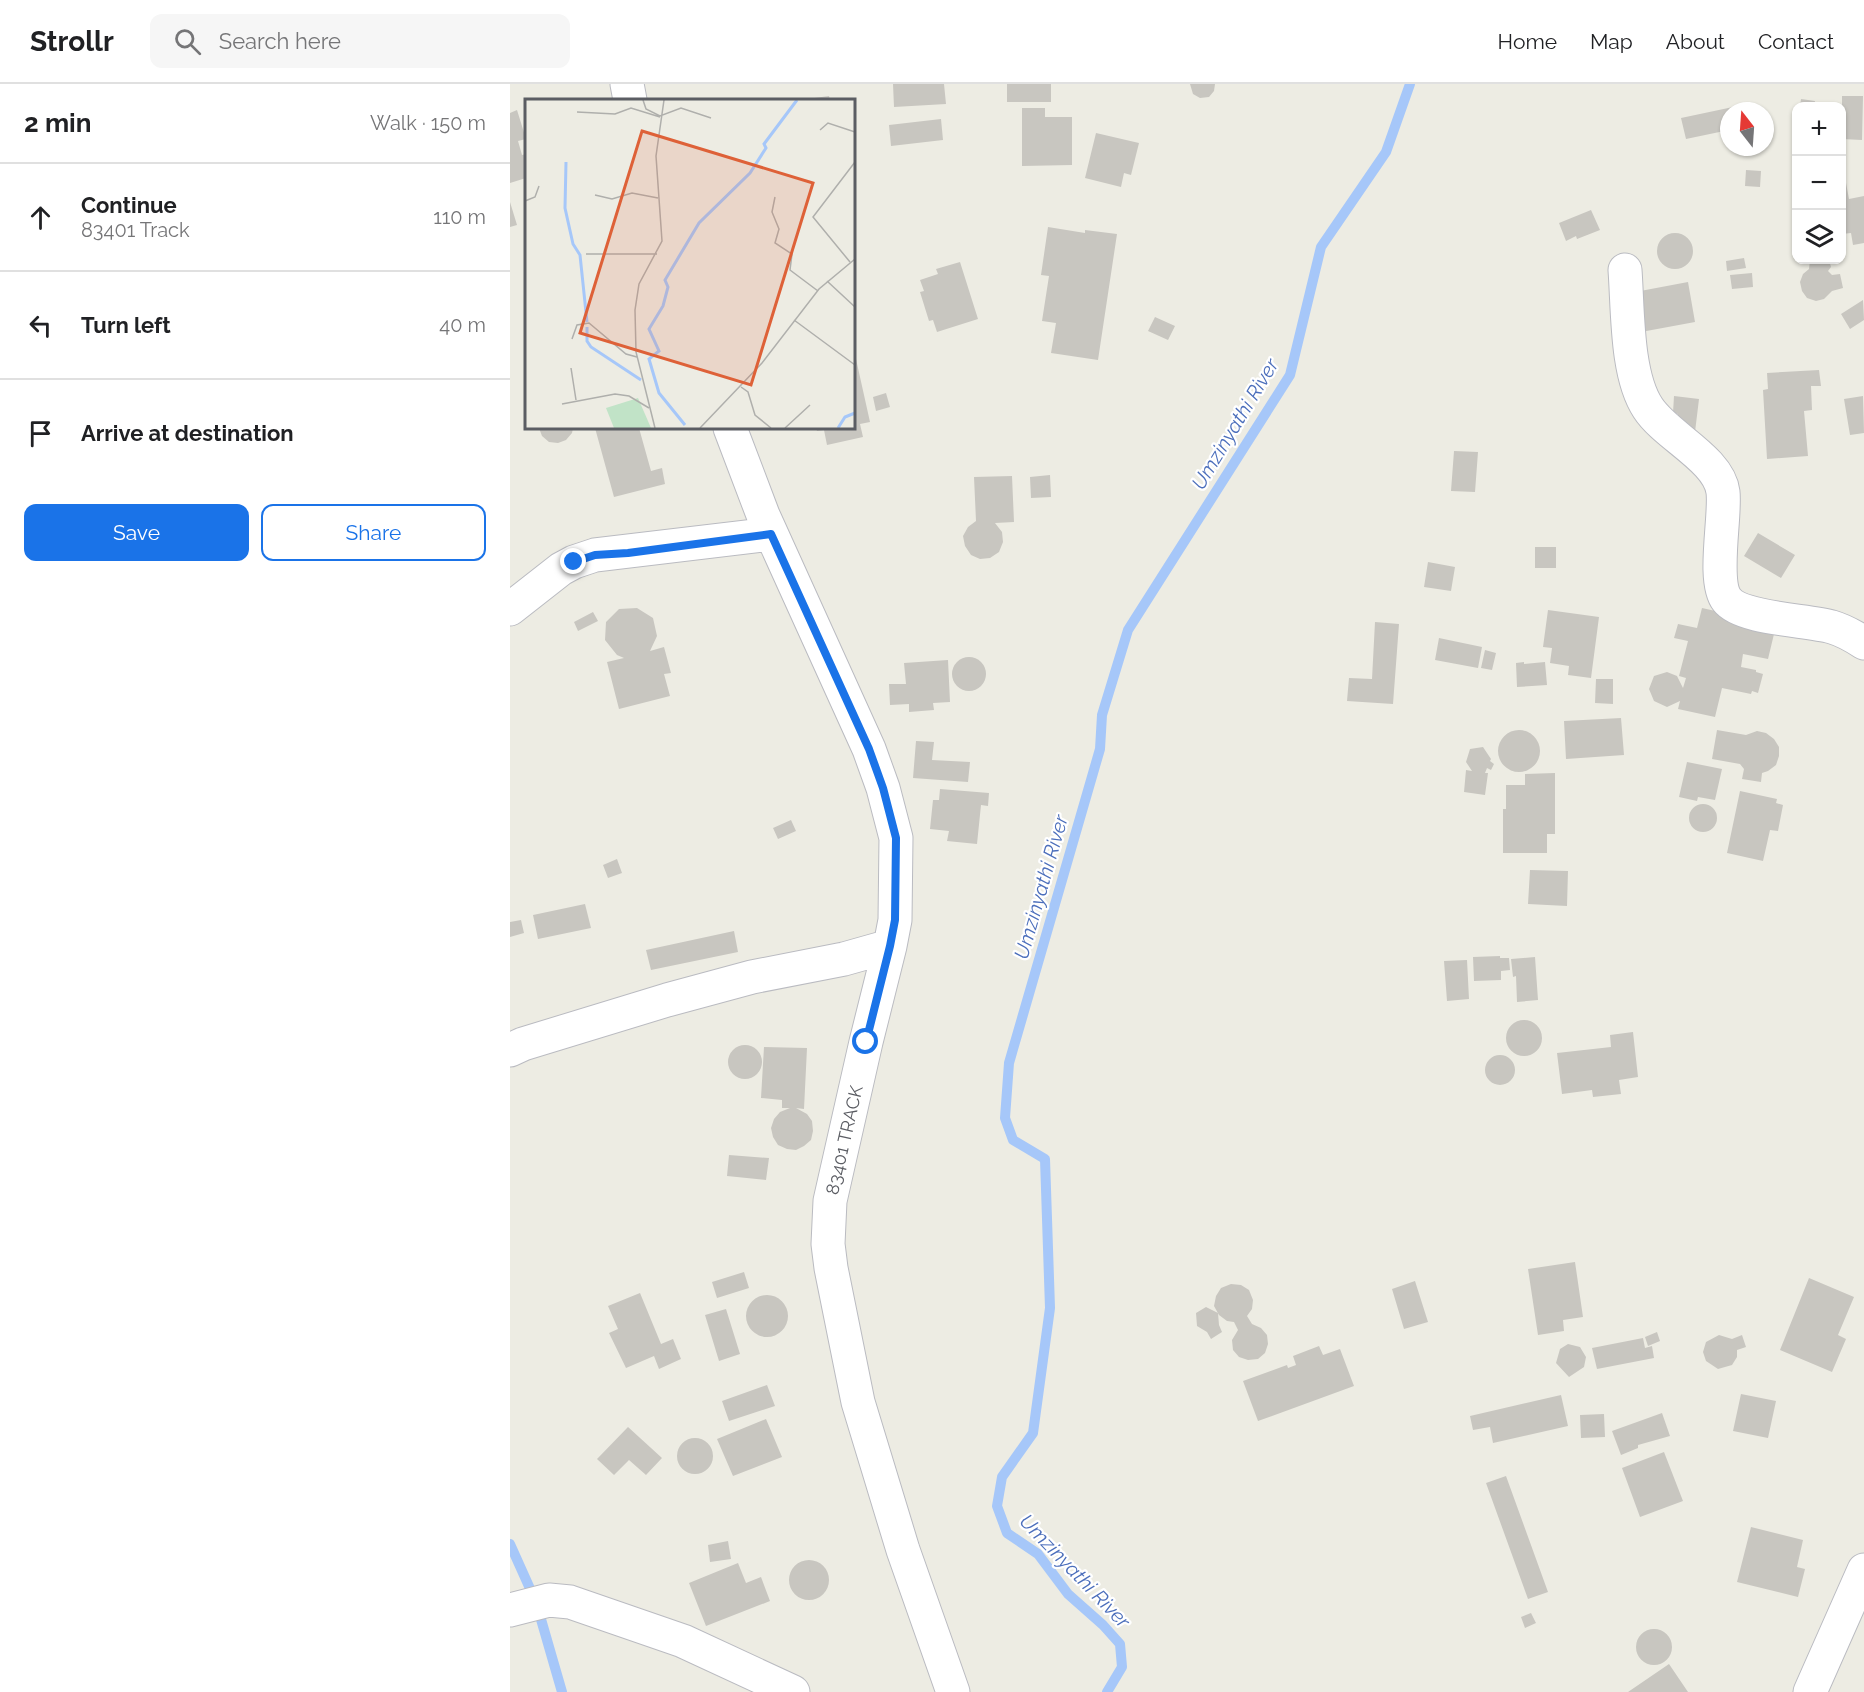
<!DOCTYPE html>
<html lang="en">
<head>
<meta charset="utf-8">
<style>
	body { margin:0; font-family:Raleway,sans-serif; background:#f6f6f6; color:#202124 }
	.controls { position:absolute; right:18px; top:18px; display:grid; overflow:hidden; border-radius:12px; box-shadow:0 2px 4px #0004 }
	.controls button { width:54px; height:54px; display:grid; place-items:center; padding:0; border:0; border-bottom:2px solid #e0e0e0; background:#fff; color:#202124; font:30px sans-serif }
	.compass { position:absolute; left:1210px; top:18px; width:54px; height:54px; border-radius:50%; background:#fff; box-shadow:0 2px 4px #0004; rotate:343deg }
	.stop { position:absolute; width:18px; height:18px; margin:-14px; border:4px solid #1a73e8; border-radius:50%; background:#fff }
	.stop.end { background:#1a73e8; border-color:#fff; box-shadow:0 2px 6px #0008 }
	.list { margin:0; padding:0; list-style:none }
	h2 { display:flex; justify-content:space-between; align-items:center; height:78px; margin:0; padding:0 24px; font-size:26px }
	h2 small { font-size:20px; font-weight:400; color:#757577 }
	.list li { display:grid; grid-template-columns:39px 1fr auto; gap:18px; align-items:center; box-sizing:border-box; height:108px; padding:0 24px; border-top:2px solid #e0e0e0 }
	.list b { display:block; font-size:22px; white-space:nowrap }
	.list p { margin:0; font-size:20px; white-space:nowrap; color:#757577 }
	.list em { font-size:20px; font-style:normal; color:#757577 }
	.actions { display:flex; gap:12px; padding:18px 24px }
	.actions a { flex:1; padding:14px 0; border:2px solid #1a73e8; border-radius:12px; text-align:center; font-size:21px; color:#1a73e8 }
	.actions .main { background:#1a73e8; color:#fff }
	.icon { flex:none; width:33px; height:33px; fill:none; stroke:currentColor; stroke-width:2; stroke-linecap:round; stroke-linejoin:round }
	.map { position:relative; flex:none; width:1354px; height:1608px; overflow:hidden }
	header { display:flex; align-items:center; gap:36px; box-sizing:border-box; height:84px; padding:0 30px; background:#fff; border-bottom:2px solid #e0e0e0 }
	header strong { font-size:28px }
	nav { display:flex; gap:33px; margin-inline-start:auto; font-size:21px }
	.search { width:420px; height:54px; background:#f6f6f6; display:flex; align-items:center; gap:15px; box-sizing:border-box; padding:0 21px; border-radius:12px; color:#757577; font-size:22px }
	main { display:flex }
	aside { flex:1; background:#fff }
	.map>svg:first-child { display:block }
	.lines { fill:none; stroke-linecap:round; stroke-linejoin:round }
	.stream { stroke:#a6c7f9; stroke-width:10 }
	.building { fill:#c8c6c0 }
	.minor-casing { stroke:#babbc1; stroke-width:35 }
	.minor { stroke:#fff; stroke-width:33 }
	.route { stroke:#1a73e8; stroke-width:8 }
	.labels { text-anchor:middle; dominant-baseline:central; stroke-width:4.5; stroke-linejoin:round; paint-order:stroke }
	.street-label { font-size:18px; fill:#5b5d63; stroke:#fff }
	.water-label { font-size:20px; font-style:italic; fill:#4b6ebb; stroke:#fff }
	.inset-river { fill:none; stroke:#a6c7f9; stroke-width:3 }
	.inset-road { fill:none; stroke:#afafac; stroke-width:1.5 }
	.view { fill:#de6138; fill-opacity:0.15; stroke:#de6138; stroke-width:3 }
	.inset-edge { fill:none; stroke:#5b5d63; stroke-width:3 }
</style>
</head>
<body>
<header>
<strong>Strollr</strong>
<div class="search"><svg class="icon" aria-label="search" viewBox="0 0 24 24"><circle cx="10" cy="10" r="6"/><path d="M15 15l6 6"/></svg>Search here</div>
<nav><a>Home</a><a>Map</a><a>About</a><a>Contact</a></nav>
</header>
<main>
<aside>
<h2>2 min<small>Walk · 150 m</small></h2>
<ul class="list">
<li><svg class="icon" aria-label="ahead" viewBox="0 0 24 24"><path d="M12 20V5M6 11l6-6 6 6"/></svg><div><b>Continue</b><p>83401 Track</p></div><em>110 m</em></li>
<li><svg class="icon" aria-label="left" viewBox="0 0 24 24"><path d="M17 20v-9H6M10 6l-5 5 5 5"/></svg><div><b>Turn left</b></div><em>40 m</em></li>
<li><svg class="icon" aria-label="arrive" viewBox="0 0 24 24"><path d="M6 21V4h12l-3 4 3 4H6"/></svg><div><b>Arrive at destination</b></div></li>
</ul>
<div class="actions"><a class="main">Save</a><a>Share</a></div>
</aside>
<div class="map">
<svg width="1354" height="1608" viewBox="0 0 1354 1608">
	<rect width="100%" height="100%" fill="#edece3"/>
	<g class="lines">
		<!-- stream -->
		<path class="stream" d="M0 1460 26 1518 52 1608
			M597 1608 612 1583 610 1560 593 1541 558 1510 528 1470 497 1449 487 1422 492 1393 523 1349 540 1224 535 1075 503 1056 495 1034 499 979 590 665 592 631 618 546 780 291 811 163 876 68 900 0"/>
	</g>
	<!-- building -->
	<path class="building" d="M383 0H434L436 20 384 23Z
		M497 0H541V18H497Z
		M680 0H705L704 7 699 13 690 14 683 10Z
		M319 12 320 16H297V15Z
		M1332 12H1353L1352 56 1332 55Z
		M1291 15 1305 17 1304 22H1290Z
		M1223 23 1224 27H1219V46L1176 55 1171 34Z
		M512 24H535V33H562V81L512 82Z
		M7 26 16 55 8 57 12 71 16 70V94L0 99V29Z
		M431 35 433 56 381 62 379 41Z
		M586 49 629 59 621 91 614 89 611 103 575 94Z
		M1236 86 1251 87 1250 103 1235 102Z
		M1336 99 1339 115 1354 112V159L1343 161 1341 149 1332 150V100Z
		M0 118 7 141 0 143Z
		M1081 126 1090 146 1067 155 1066 152 1056 157 1049 139Z
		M538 143 575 149V146L607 150 588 276 541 269 546 239 532 237 539 192 531 191Z
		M1147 167a18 18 0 1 1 36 0a18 18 0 1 1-36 0Z
		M1234 174 1236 184 1217 187 1216 177Z
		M1300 176H1319L1321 183 1318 187 1322 191 1330 190 1333 204 1322 207 1314 215 1306 217 1297 214 1292 207 1290 198 1293 190 1299 185Z
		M450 178 468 235 427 248 423 236 419 237 410 208 414 207 410 196 428 190 426 185Z
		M1242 189 1243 203 1222 205 1220 191Z
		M1178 198 1185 238 1131 248 1125 208Z
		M1353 216 1354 236 1340 245 1331 230Z
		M645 233 665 242 658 256 638 247Z
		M344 266 360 338 350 340 353 353 317 361 314 346 307 347 306 344H344Z
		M1309 286 1311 302H1301L1302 326 1294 327 1298 372 1257 375 1253 306 1258 305 1257 289Z
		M376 309 380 323 366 327 363 313Z
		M1164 312 1189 315 1185 348 1166 347 1168 330 1163 329Z
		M1353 312 1354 349 1340 351 1334 315Z
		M29 344H63L62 349 56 356 48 359 39 358 32 352Z
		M85 344H129L141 387 152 384 155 400 104 413Z
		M944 367 968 368 965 408 941 407Z
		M540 391 541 413 521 414 520 393Z
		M502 392 504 438 485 439 492 448 493 458 489 468 480 474 470 475 461 471 455 462 453 452 458 443 466 437 464 393Z
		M1248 449 1285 471 1271 494 1234 472Z
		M1025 463H1046V484H1025Z
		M918 478 945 483 941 507 914 503Z
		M127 524 143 534 147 552 140 567 154 563 161 589 154 590 160 612 109 625 97 578 114 574 107 571 95 556 96 538 109 525Z
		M1192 524 1241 535 1264 550 1258 575 1233 570 1231 583 1246 586V588L1253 590 1248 609 1242 607 1241 610 1212 604 1205 633 1168 625 1170 617 1157 623 1144 617 1139 605 1144 592 1157 588 1167 592 1173 604 1176 594 1169 592 1178 557 1164 554 1168 540 1187 544Z
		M1038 526 1089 533 1081 594 1058 591 1059 582 1040 579 1042 564 1033 563Z
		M83 528 88 537 68 547 64 538Z
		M865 538 889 540 883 620 837 617 839 594 862 595Z
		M929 554 972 563 968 584 925 576Z
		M975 566 986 569 982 586 971 584Z
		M442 590a17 17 0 1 1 34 0a17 17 0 1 1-34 0Z
		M438 576 440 618 423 619 424 626 399 628V620L380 621 379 600H396L394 579Z
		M1014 578V580L1035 578 1037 601 1007 603 1006 579Z
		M1086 595H1103V620L1085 619Z
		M1111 634 1114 671 1056 675 1054 637Z
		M988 667a21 21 0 1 1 42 0a21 21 0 1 1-42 0Z
		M1207 646 1236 651 1247 647 1256 649 1264 655 1269 663V672L1266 681 1258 687 1252 689 1251 698 1232 695 1234 685 1230 680 1202 675Z
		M406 657 424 658 422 676 460 678 458 698 403 694Z
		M973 663 981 675 980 677 984 680 981 686 977 684 975 689H978L975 711 954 708 956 686 962 687 956 678 960 665Z
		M1177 678 1212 685 1205 716 1188 713 1187 717 1169 713Z
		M1045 689V750H1037V769H993V725H996V701H1015V690Z
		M430 705 479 709 478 722 471 721 467 760 437 757 439 747 420 745 423 716H429Z
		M1230 707 1267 715 1266 719 1273 721 1268 747 1260 746 1253 777 1217 769Z
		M1179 734a14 14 0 1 1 28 0a14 14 0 1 1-28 0Z
		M281 736 286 747 268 755 263 744Z
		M107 775 112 789 98 794 93 781Z
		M1020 786 1058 787 1057 822 1018 820Z
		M75 820 81 844 28 855 23 831Z
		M11 836 14 849 0 853V838Z
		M224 847 228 868 141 886 136 866Z
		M990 872V874H999L1000 886 991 887V896L964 897 963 873Z
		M1025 873 1028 916 1007 918 1006 892 1003 893 1001 875Z
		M957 876 959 915 937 917 934 877Z
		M996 954a18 18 0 1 1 36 0a18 18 0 1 1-36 0Z
		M1123 948 1128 993 1109 996 1111 1010 1083 1013 1082 1006 1052 1010 1047 969 1101 963 1100 951Z
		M218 978a17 17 0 1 1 34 0a17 17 0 1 1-34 0Z
		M254 963 297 964 294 1025 286 1024 297 1030 302 1037 303 1047 301 1056 294 1062 286 1066 277 1065 268 1061 263 1053 261 1044 264 1035 270 1028 280 1024H272V1016L251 1014Z
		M975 986a15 15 0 1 1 30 0a15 15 0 1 1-30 0Z
		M219 1071 259 1074 256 1096 217 1092Z
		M1065 1178 1073 1233 1053 1236 1054 1247 1028 1251 1018 1185Z
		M234 1188 239 1204 207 1214 202 1198Z
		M1299 1194 1344 1213 1328 1251 1336 1255 1322 1288 1270 1266Z
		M905 1197 918 1238 894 1245 882 1205Z
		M721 1200 731 1201 739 1206 743 1216 742 1225 737 1232 742 1240 751 1244 757 1251 758 1260 755 1269 748 1275 738 1276 729 1273 723 1266 722 1256 728 1246 724 1238 717 1237 709 1231 704 1222 706 1212 711 1204Z
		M130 1209 151 1260 163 1255 171 1275 149 1285 144 1272 116 1284 99 1249 108 1245 98 1222Z
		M236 1232a21 21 0 1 1 42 0a21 21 0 1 1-42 0Z
		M696 1223 708 1229 709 1241 712 1248 701 1255 697 1248 687 1242 686 1229Z
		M216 1225 230 1270 209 1277 195 1231Z
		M1147 1248 1150 1257 1138 1262 1135 1253Z
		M1209 1251 1222 1255 1232 1251 1236 1263 1227 1266V1273L1222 1281 1208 1285 1196 1277 1193 1268 1196 1258Z
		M1133 1254 1135 1264 1142 1262 1144 1274 1087 1285 1082 1264Z
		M1058 1260 1070 1263 1076 1273 1074 1283 1059 1293 1046 1279 1050 1265Z
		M809 1262 813 1271 830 1265 844 1302 748 1337 733 1297 777 1281 778 1284 786 1281 783 1272Z
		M257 1301 265 1322 219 1337 212 1317Z
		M1231 1310 1266 1317 1258 1354 1223 1347Z
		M1051 1311 1058 1342 983 1359 980 1343 963 1346 960 1332Z
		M1152 1329 1160 1352 1128 1361V1364L1111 1371 1102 1347Z
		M1094 1330 1095 1353 1071 1354 1070 1331Z
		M256 1335 272 1373 223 1392 207 1355Z
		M118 1343 152 1374 136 1391 119 1376 104 1391 87 1375Z
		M167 1372a18 18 0 1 1 36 0a18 18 0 1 1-36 0Z
		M1154 1368 1173 1417 1130 1433 1112 1384Z
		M996 1392 1038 1508 1018 1515 976 1399Z
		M1241 1443 1293 1456 1287 1483 1295 1485 1288 1513 1227 1498Z
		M218 1457 221 1475 200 1478 198 1461Z
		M279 1496a20 20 0 1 1 40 0a20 20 0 1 1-40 0Z
		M228 1479 236 1499 251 1493 260 1517 196 1542 179 1499Z
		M1021 1529 1026 1539 1015 1544 1011 1533Z
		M1126 1563a18 18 0 1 1 36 0a18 18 0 1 1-36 0Z
		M1159 1580 1178 1608H1118Z"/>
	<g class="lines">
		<!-- minor casing -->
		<g class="minor-casing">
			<path id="minor" d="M117 0 120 16
				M1115 186C1118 226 1116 291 1138 324 1156 352 1209 375 1213 408 1216 432 1202 497 1217 516 1232 535 1297 536 1322 543 1332 546 1345 553 1354 559
				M220 344 253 431 359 665 373 704 386 754 385 836 380 862 356 958 320 1117 318 1160 321 1184 348 1318 393 1466 443 1608
				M0 525 51 485 64 478 85 471 261 450
				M0 966 13 960 157 916 242 893 334 875 380 862
				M0 1526 39 1516 60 1518 173 1557 283 1608
				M1300 1608 1354 1486"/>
		</g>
		<!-- minor -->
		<use href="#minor" class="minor"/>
	</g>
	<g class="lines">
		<!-- route -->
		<path class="route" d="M64 478 85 471 118 469 261 450 359 665 373 704 386 754 385 836 380 862 356 958"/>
	</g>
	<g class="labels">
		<!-- street labels -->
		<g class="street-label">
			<text transform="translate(334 1056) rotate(-77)">83401 TRACK</text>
		</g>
		<!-- water labels -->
		<g class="water-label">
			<text transform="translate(725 340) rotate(-59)">Umzinyathi River</text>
			<text transform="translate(531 803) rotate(-74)">Umzinyathi River</text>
			<text transform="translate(565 1487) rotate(46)">Umzinyathi River</text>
		</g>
	</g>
	<!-- overview -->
	<g transform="translate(15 15)">
		<rect width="330" height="330" fill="#edece3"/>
		<path d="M113 299 126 329H89L81 309Z" fill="#c1e3c7"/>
		<path class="inset-river" d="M41 63 40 109 48 145 55 156 62 223M62 228V242L66 248 116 281M160 326 134 294 124 260 134 252 124 230 138 207 143 188 140 181 174 124 225 74 241 49 239 45 272 1M313 329 320 318 330 314"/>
		<path class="inset-road" d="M118 1 121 10 135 17 156 9 186 19M52 13 90 15 106 9 135 18M295 31 303 24 330 33M70 96 87 100 107 94 133 99M250 98 247 113 254 130 250 144 267 155 265 171 293 192M0 102 10 98 14 87M61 155H132M325 163 288 118 330 63M302 182 330 208M269 221 330 266M47 240 52 226 64 224 101 255 112 258M46 269 51 301M216 288 223 293 230 316 246 329M37 305 90 295 104 297 124 309M130 329 111 253 110 211 114 185 137 142 131 57 139 1M175 329 237 264 294 190 330 160M260 329 285 306"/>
		<path class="view" d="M117 32 288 84 226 286 55 234Z"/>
		<rect width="330" height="330" class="inset-edge"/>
	</g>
</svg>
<div class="controls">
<button>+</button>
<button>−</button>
<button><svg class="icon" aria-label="layers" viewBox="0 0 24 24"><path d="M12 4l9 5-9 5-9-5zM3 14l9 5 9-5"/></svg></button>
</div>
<svg class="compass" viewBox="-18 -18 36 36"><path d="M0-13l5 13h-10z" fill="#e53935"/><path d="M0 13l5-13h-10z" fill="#757577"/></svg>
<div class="stop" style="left:356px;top:958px"></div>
<div class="stop end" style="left:64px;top:478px"></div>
</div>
</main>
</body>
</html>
